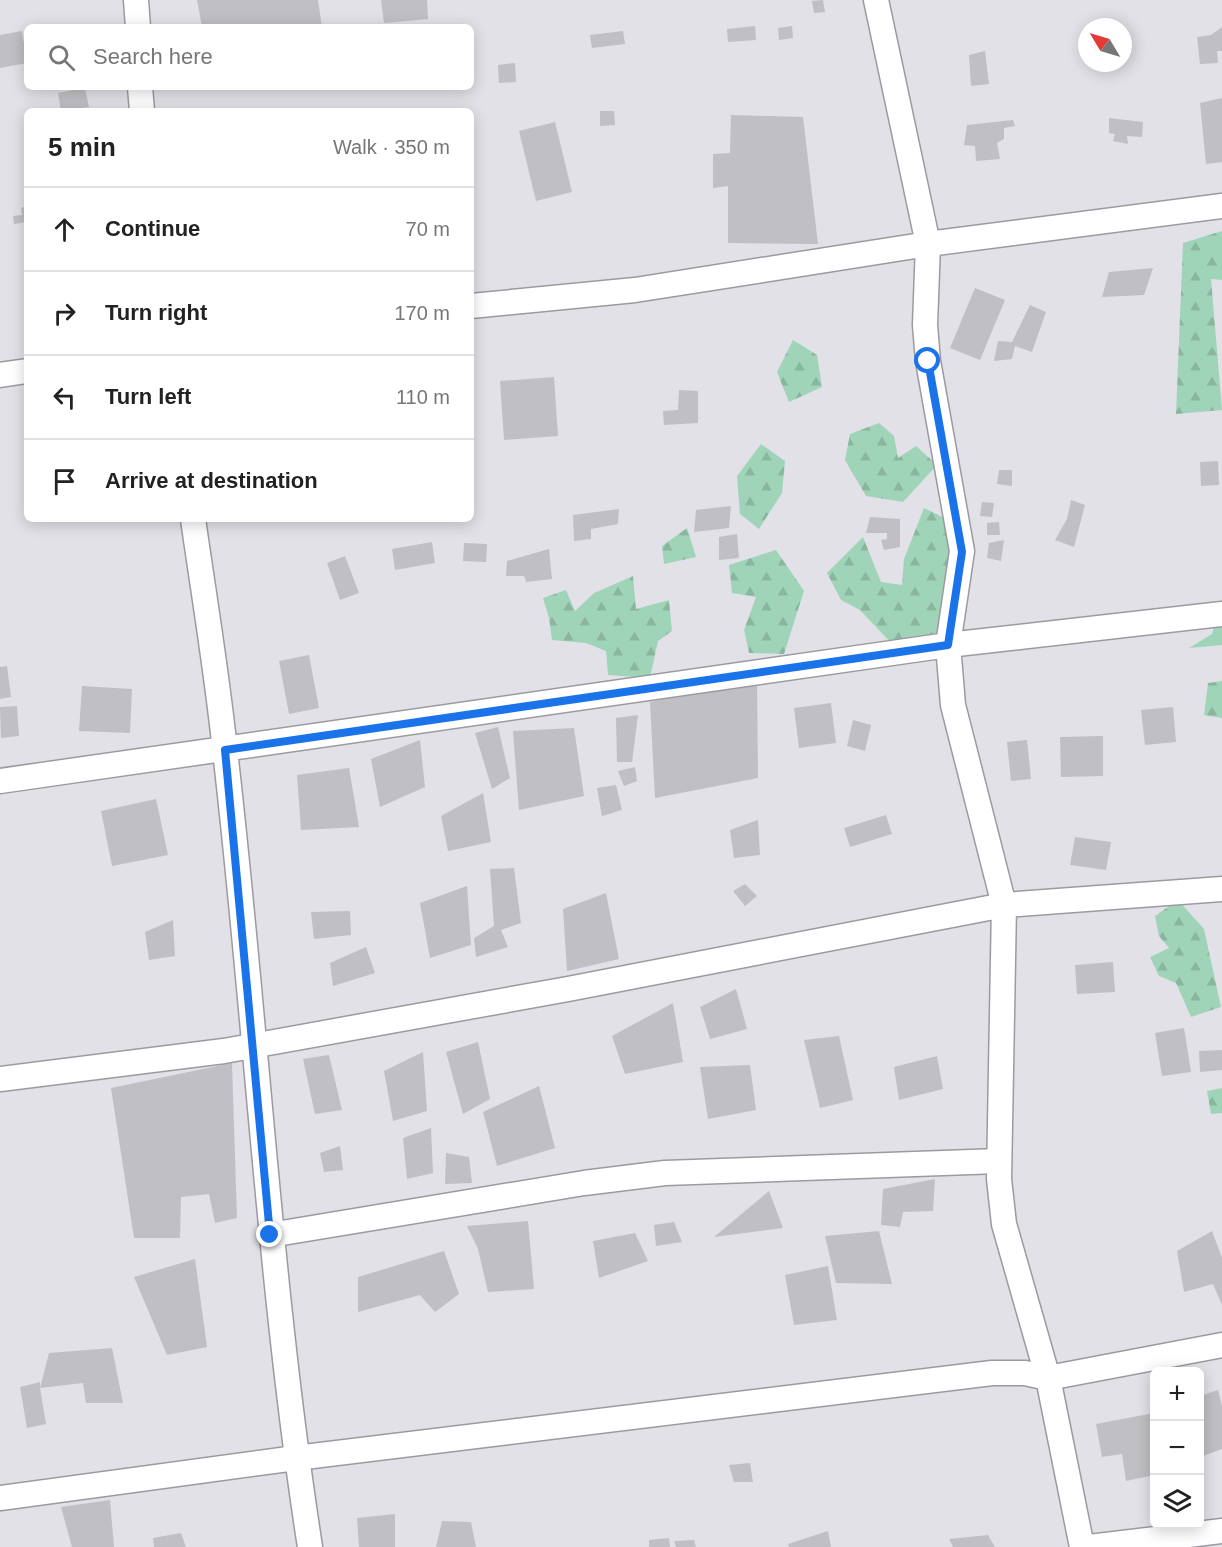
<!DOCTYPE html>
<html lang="en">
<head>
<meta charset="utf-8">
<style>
	body { margin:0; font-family:Arial,sans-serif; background:#f2f2f2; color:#222 }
	.controls { position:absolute; right:18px; bottom:18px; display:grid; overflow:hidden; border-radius:9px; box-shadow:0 3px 15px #0003 }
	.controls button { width:54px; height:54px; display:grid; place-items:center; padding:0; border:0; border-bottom:2px solid #e0e0e0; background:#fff; color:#222; font:30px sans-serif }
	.compass { position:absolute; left:1078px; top:18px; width:54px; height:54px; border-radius:50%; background:#fff; box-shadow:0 3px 15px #0003; rotate:308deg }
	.stop { position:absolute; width:18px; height:18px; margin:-14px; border:4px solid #1a73e8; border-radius:50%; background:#fff }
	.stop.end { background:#1a73e8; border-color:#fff; box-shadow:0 2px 6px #0008 }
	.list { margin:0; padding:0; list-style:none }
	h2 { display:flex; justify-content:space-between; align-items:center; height:78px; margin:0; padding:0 24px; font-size:26px }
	h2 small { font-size:20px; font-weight:400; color:#767676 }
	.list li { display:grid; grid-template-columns:39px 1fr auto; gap:18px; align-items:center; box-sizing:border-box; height:84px; padding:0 24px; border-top:2px solid #e0e0e0 }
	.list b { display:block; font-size:22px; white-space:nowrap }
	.list em { font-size:20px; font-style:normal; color:#767676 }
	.icon { flex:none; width:33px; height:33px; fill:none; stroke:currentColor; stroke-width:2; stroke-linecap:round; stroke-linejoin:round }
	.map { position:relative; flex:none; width:1222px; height:1547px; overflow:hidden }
	.search { position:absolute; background:#fff; box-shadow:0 3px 15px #0003; left:24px; top:24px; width:450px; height:66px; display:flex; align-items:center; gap:15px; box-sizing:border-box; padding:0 21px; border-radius:9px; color:#767676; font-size:22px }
	.panel { position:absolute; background:#fff; box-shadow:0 3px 15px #0003; left:24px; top:108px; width:450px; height:414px; border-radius:9px }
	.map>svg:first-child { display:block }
	.forest { fill:url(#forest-firs) }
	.building { fill:#c0bfc4 }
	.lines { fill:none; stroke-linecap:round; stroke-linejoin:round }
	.street-casing { stroke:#9c9aa0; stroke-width:27 }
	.street { stroke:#fff; stroke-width:24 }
	.route { stroke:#1a73e8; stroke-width:8 }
</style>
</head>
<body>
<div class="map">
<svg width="1222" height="1547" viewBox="0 0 1222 1547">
	<defs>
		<pattern id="forest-firs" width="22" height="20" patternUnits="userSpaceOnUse" patternTransform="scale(1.5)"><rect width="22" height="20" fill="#a0d4b9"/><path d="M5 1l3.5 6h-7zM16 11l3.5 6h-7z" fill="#8ab69f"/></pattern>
	</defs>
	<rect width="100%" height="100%" fill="#e2e1e7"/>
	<!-- forest -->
	<path class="forest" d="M1222 231V280L1211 279 1222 410 1176 414 1183 243Z
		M793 340 817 355 822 387 789 402 777 372Z
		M879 423 894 436 898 458 916 446 937 465 903 502 866 496 845 460 850 434Z
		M761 444 785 461 782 493 759 529 740 514 737 476Z
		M924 508 953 522 951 580 937 637 894 646 860 610 841 600 827 573 863 537 881 582 902 585 904 559Z
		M687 528 696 557 664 564 662 546Z
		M776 550 804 591 784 654 749 653 744 630 756 597 732 593 729 565Z
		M633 576 636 609 669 600 672 631 658 641 650 678 608 675 606 651 586 643 552 640 549 618 543 598 566 590 575 611 594 593Z
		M1222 599V645L1189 648 1212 634Z
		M1222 681V718L1204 715 1208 683Z
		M1178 900 1204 929 1221 1007 1191 1017 1176 983 1159 976 1150 957 1169 948 1159 936 1155 916Z
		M1222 1088V1113L1211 1114 1207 1091Z"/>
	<!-- building -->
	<path class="building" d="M197 0H318L322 27H202Z
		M381 0H427L428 19 384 23Z
		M823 0 825 12 814 13 812 1Z
		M755 26 756 40 728 42 727 29Z
		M792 26 793 38 779 40 778 28Z
		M1222 27V51H1217L1218 63 1200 64 1197 37 1211 35Z
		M22 31 27 63 0 68V35Z
		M623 31 625 44 592 48 590 35Z
		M985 51 989 84 971 86 969 55Z
		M515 63 516 82 499 83 498 65Z
		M85 88 89 107 61 111 58 93Z
		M1222 98V162L1206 164 1200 103Z
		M600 111H614L615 125 600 126Z
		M731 115 803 117 818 244 728 243V186L713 188V154L730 153Z
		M1109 118 1143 122 1142 137 1127 136 1128 144 1113 141 1115 134 1109 133Z
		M1013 120 1015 126 1004 128V139L997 143 1000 159 976 161 975 146 964 145 967 125Z
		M555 122 572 192 536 201 519 131Z
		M27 206V222L14 224 13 216 22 215 21 208Z
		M1153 268 1144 295 1102 297 1109 272Z
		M975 288 1005 300 980 360 950 348Z
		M1030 305 1046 312 1032 352 1015 346 1012 359 994 361 998 341 1012 342Z
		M554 377 558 436 504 440 500 381Z
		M679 390 698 391V423L664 425 663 411 678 410Z
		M1218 461 1219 485 1201 486 1200 462Z
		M999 470H1012V486L997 484Z
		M1071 500 1085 505 1074 547 1055 540 1067 519Z
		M982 502 994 503 992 517 980 516Z
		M731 506 729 528 694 532 696 510Z
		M619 509 618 524 591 529V539L574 541 573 515Z
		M870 517 900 519V547L884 550 881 540 887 539V533H866Z
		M999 522 1000 535H987V523Z
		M737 534 739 558 719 560V537Z
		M1004 540 1001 561 987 558 989 543Z
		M432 542 435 563 395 570 392 549Z
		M464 543 487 544 486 562 463 561Z
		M549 549 552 579 526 582 524 576H506L507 561Z
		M345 556 359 593 340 600 327 563Z
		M309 655 319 708 289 714 279 661Z
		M7 666 11 697 0 699V667Z
		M757 680 758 778 655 798 650 702Z
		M82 686 132 689 130 733 79 731Z
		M831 703 836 743 799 748 794 708Z
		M17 706 19 736 1 738 0 707Z
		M1173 707 1176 742 1145 745 1141 710Z
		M638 715 632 762H617L616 718Z
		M853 720 871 725 865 751 847 746Z
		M498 727 510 778 492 789 475 733Z
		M574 728 584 796 519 810 513 731Z
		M1103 736V776L1061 777 1060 737Z
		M420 740 425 787 380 807 371 759Z
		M1027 740 1031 779 1011 781 1007 742Z
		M635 767 637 781 624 786 618 771Z
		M349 768 359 827 301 830 297 775Z
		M616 785 622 810 602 816 597 788Z
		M483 793 491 842 448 851 441 816Z
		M156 799 168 855 112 866 101 811Z
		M886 815 892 834 850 847 844 828Z
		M758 820 760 855 734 858 730 830Z
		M1075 837 1111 842 1106 870 1070 865Z
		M514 868 521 923 501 930 508 947 476 957 474 938 494 926 490 869Z
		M745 884 757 896 745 906 733 891Z
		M467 886 471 945 430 958 420 903Z
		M606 893 619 959 567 971 563 909Z
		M350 911 351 935 314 939 311 912Z
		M173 920 175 956 149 960 145 932Z
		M366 947 375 973 333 986 330 963Z
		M1113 962 1115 992 1077 994 1075 965Z
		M736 989 747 1029 710 1039 700 1007Z
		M673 1003 683 1062 625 1074 612 1036Z
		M1184 1028 1191 1072 1162 1076 1155 1033Z
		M839 1036 853 1100 820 1108 804 1040Z
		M478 1042 490 1099 463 1114 446 1052Z
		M1222 1050V1070L1200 1072 1199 1051Z
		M423 1052 427 1111 393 1121 384 1071Z
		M329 1055 342 1110 315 1114 303 1059Z
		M937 1056 943 1089 899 1100 894 1067Z
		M232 1063 237 1218 215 1223 209 1194 181 1197 180 1238H134L111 1088Z
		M750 1065 756 1110 708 1119 700 1067Z
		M539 1086 555 1148 497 1166 483 1112Z
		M431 1128 433 1173 407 1179 403 1138Z
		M340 1146 343 1170 324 1172 320 1153Z
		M446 1153 469 1157 472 1183 445 1184Z
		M935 1179 933 1211 903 1212 900 1227 881 1225 883 1189Z
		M769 1191 783 1228 714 1237Z
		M528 1221 534 1289 488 1292 478 1249 467 1226Z
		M674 1222 682 1242 656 1246 654 1225Z
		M879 1231 892 1284 836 1283 825 1236Z
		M1212 1231 1222 1258V1305L1213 1284 1184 1292 1177 1251Z
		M635 1233 648 1261 599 1278 593 1241Z
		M444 1251 459 1294 435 1312 420 1295 358 1312V1277Z
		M195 1259 207 1347 167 1355 134 1277Z
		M828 1266 837 1320 794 1325 785 1275Z
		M112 1348 123 1403H86L83 1383 40 1388 46 1424 27 1428 20 1387 40 1382V1388L49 1353Z
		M1218 1390 1222 1406V1449L1200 1457V1396Z
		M1154 1413V1475L1126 1481 1122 1454 1102 1457 1096 1424Z
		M750 1463 753 1482H734L729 1465Z
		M110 1500 114 1547H72L61 1507Z
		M395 1514V1547H359L357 1518Z
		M442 1521 471 1522 476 1547H436Z
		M828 1531 831 1547H789L788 1544Z
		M181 1533 186 1547H154L153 1538Z
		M988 1535 995 1547H953L949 1539Z
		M669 1538 670 1547H649V1540Z
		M694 1540 696 1547H676L674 1541Z"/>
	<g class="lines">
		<!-- street casing -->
		<g class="street-casing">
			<path id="street" d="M136 0 138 27
				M876 0 928 244 925 325 928 361 962 551 948 645 953 705 1004 905 999 1179 1004 1224 1048 1378 1082 1547
				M140 87 142 111
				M471 306 635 290 928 244 1222 206
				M0 375 27 371
				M193 519C204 596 217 673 225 751 256 1016 269 1283 310 1547
				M0 781 948 645 1222 614
				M0 1079 224 1051 568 989 1004 905 1222 889
				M270 1235 584 1183 665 1173 999 1161
				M0 1498 296 1458 992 1373H1025L1048 1378 1222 1345
				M1089 1547 1222 1531"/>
		</g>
		<!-- street -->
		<use href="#street" class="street"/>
	</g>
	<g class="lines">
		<!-- route -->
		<path class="route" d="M270 1235 225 750 948 645 962 552 928 361"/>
	</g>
</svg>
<div class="controls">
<button>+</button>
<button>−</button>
<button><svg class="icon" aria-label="layers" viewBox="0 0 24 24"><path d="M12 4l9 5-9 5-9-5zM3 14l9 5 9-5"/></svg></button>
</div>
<svg class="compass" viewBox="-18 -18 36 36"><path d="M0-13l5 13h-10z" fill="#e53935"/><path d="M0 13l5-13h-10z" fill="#767676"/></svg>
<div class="stop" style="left:928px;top:361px"></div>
<div class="stop end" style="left:270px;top:1235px"></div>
<div class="search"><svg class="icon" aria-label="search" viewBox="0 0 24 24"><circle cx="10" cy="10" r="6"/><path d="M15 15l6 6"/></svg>Search here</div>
<section class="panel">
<h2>5 min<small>Walk · 350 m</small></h2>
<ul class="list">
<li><svg class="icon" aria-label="ahead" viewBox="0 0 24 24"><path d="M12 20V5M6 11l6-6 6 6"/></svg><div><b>Continue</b></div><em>70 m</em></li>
<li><svg class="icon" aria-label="right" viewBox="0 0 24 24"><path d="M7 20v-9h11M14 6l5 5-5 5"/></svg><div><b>Turn right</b></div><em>170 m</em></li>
<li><svg class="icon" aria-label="left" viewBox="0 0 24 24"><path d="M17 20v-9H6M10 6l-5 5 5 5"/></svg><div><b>Turn left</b></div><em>110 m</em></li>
<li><svg class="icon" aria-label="arrive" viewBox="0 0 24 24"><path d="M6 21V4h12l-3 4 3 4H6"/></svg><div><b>Arrive at destination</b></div></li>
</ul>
</section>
</div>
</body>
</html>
